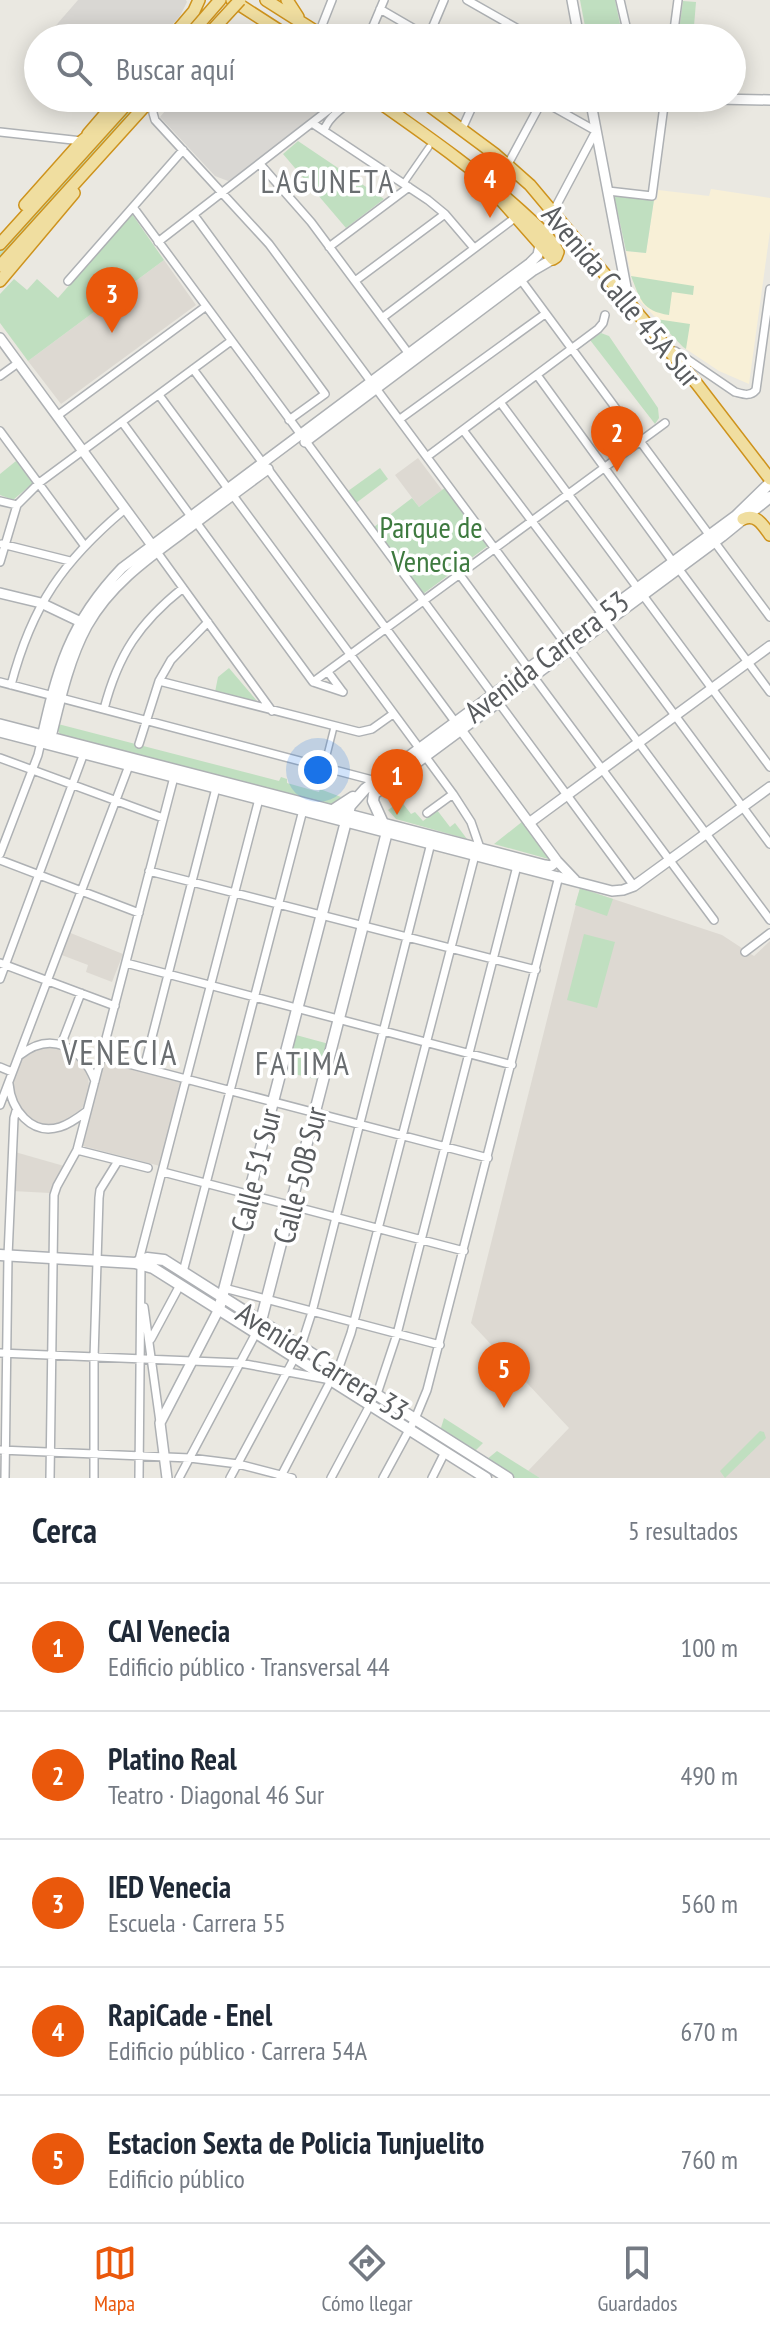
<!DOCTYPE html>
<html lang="es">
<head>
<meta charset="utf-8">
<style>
	body { margin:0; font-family:"PT Sans Narrow",sans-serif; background:#f6f6f7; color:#1f2937 }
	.you { position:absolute; left:318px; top:770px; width:28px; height:28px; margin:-20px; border:6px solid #fff; border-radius:50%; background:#1a73e8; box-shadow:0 0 0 12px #1a73e833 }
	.badge { display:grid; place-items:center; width:52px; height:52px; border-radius:50%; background:#ea580c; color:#fff; font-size:26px; font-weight:700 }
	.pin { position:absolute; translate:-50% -66px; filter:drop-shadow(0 2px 4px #0008) }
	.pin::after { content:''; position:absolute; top:42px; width:28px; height:24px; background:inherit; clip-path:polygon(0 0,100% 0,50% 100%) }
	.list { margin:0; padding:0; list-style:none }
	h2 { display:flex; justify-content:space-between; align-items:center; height:104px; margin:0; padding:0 32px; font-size:34px }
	h2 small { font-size:26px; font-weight:400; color:#747a83 }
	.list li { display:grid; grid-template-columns:52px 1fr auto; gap:24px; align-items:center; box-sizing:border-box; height:128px; padding:0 32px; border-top:2px solid #e0e1e3 }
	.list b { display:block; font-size:30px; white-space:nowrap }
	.list p { margin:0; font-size:26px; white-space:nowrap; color:#747a83 }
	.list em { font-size:26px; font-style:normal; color:#747a83 }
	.icon { flex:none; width:44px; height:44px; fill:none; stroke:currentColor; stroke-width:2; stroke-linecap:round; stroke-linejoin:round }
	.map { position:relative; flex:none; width:770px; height:1478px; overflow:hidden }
	.search { position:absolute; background:#fff; box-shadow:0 4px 20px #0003; left:24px; right:24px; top:24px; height:88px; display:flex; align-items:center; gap:20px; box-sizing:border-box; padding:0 28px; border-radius:44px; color:#747a83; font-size:30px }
	.sheet { height:744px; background:#fff }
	nav { display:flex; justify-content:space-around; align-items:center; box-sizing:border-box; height:112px; border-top:2px solid #e0e1e3; background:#fff; font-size:22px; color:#747a83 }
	nav a { display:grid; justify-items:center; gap:4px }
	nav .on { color:#ea580c }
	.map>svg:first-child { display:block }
	.commercial { fill:#f8f0d7 }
	.industrial { fill:#d9d7d3 }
	.education { fill:#ddd9d2 }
	.green { fill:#c0dfc0 }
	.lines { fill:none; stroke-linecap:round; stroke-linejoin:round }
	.pedestrian-casing { stroke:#aeb1b4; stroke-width:8 }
	.minor-casing { stroke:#aeb1b4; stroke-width:10 }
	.tertiary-casing { stroke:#aeb1b4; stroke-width:12 }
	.secondary-casing { stroke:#adb0b4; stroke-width:13 }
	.trunk-casing { stroke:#ce931d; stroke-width:14 }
	.pedestrian { stroke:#fff; stroke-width:5 }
	.minor { stroke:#fff; stroke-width:7 }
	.tertiary { stroke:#fff; stroke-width:9 }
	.secondary { stroke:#fff; stroke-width:10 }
	.trunk { stroke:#f0dea0; stroke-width:11 }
	.trunk-bridge-casing { stroke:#ce931d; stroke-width:14; stroke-linecap:butt }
	.trunk-bridge { stroke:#f0dea0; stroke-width:11 }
	.labels { text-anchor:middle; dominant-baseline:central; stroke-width:7; stroke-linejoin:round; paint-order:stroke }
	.street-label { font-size:30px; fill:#595c5f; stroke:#fff }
	.park-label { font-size:30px; fill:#3e7a3f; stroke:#fff }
	.neighbourhood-label { font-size:32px; letter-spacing:2px; fill:#6a6e71; stroke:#fff }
	.quarter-label { font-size:34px; letter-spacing:2px; fill:#6a6e71; stroke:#fff }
</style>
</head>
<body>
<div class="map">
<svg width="770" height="1478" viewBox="0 0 770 1478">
	<rect width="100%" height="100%" fill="#eae8e1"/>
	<!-- commercial -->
	<path class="commercial" d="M711 189 770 198V231L749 384 719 371 683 347 640 301 631 276 626 251 646 253 654 200H657L658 190 709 196Z"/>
	<!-- industrial -->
	<path class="industrial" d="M78 0H186L187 2 180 16 160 38H45Z
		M176 98H332L330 104 233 180 228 181 215 176 160 117Z"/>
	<!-- education -->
	<path class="education" d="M164 260 196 305 61 404 28 361Z
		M418 458 442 490 419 507 395 475Z
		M580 888 722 935 754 956 770 941V1478H540L528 1471 569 1428 471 1323Z
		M68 932 123 954 112 982 86 972 88 965 59 954Z
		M11 1086a39 39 0 1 1 78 0a39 39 0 1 1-78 0Z
		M104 1061 182 1082 160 1166 83 1146Z
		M15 1152 64 1166 50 1193 12 1191Z"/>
	<!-- green -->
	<path class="green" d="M580 0H615L621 29 587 37Z
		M683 1 696 2 693 38H678Z
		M139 98H147L0 262V249Z
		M298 141 384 199 346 228 283 154Z
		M614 195 654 200 646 253 626 251Z
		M132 214 164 260 28 361 0 323V294L14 279 27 290 37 279 58 298Z
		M631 276 694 286 693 295 672 292 669 315C642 311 640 299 631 276Z
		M656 319 690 324 686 349 683 347Z
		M601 333 609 336 658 408 659 418 655 424 590 340Z
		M16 461 33 483 13 500 0 495V474Z
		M380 468 388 479 356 503 348 491Z
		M446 487 489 545 423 594 374 527 412 498 419 507Z
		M229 668 257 701 215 692 218 677Z
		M58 724 279 781 281 777 287 779V783L319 792 320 789 341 797 334 803 330 804 60 734 57 729Z
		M401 801 411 814 415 812 423 821 437 810 450 827 455 823 467 839 396 819 388 810Z
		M523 821 552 860 494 844Z
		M580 888 613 899 607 916 575 905Z
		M584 934 615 942 597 1008 567 1000Z
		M296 1035 329 1044 319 1080 286 1072Z
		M444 1418 483 1443 474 1452 440 1431Z
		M760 1431 764 1432 766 1438 725 1478 720 1471Z
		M497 1451 540 1478H515L486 1460Z"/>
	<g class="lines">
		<!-- pedestrian casing -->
		<g class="pedestrian-casing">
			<path id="pedestrian" d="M404 183 429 147
				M324 767 334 727"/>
		</g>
		<!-- minor casing -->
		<g class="minor-casing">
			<path id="minor" d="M467 0 534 38
				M620 0 626 26 632 38
				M380 9 430 38
				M319 33 332 0
				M368 38 384 0
				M428 38 444 0
				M673 38 678 0
				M154 98 153 113 155 120 269 244 770 920
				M537 98 596 131 553 212
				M312 123 428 200 445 214 474 248
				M462 129 476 98
				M324 131C327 118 348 101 361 99 362 99 374 99 375 100
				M0 132 82 141
				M260 164 311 222 409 354
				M508 164 542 101
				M608 191 652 196 665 98
				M133 207 634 886
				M194 215 325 394 289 420
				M158 242 331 108 337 98
				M329 247 409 187
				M521 280 770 617
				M68 281 183 150
				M355 281 445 214
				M382 318 516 217
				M675 351 735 392C743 394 750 397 756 390L770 289
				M193 369 262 462
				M537 375 673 562
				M0 376 18 363
				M159 395 453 794 471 822 480 848
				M500 402 770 767
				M57 416 205 307
				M400 419 545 314
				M122 422 190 515
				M463 430 602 614
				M0 431 84 545
				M428 456 598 329 603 323 605 315
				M268 469 456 723
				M0 501 17 505
				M196 522 313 682 343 692
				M2 544 70 561
				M157 552 272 711
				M0 562 17 505 39 483 231 341
				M678 568 770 692
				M460 575 529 669
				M606 622 770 844
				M328 672 342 691
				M533 676 714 920
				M159 681 359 732 372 729 393 714
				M0 682 376 781
				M313 682 665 423
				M11 685C32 605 63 561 125 509
				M104 709C118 655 139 623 183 588
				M139 744 159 681 171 660 208 622
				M0 758 163 818
				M427 813 453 794
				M0 854 38 755 41 742
				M0 860 139 913
				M149 871 536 970
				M745 952 770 933
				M0 963 115 1006
				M126 963 512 1065
				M0 979 84 753
				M61 1045 81 993
				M20 1055C52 1030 82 1048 95 1081
				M102 1057 488 1158
				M0 1067 12 1072
				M144 1068 216 788
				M9 1084C11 1109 31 1136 60 1127 70 1124 79 1117 87 1111
				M0 1105 130 763
				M77 1150 148 1168
				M163 1172 464 1251
				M139 1260 259 799
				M183 1272 303 810
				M224 1288 440 1345
				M144 1307 160 1422
				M151 1339 180 1285
				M301 1346 312 1312 431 843
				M0 1353 240 1363 331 1380 280 1478
				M338 1370 351 1333 475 855
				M377 1394 397 1334 517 866
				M0 1450 190 1458 238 1464 292 1478
				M5 1478 8 1256 14 1118 16 1111
				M50 1478 54 1195 57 1186 77 1150 174 777
				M94 1478V1358L99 1198 100 1190 118 1161
				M139 1478 141 1264
				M179 1478 256 1333
				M230 1478 295 1357
				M331 1478 370 1405
				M383 1478 415 1419 427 1390 559 876
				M432 1478 445 1452"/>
		</g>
		<!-- tertiary casing -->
		<g class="tertiary-casing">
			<path id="tertiary" d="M572 0 579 38
				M590 98 629 303
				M670 98 770 100
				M0 338 154 548
				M305 442 534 270 553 259
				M0 593 41 603 85 624
				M0 724 545 865 551 866 557 861
				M461 730 557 861 575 880
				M0 732 612 891 623 890 634 886 770 787
				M41 742C57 670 69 623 122 568L530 263 538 255 540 245
				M48 742 51 737C60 700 69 659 87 626 111 583 151 556 189 528 215 508 242 488 268 469
				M529 823 770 646
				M167 1478 160 1423 219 1309"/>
		</g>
		<!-- secondary casing -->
		<g class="secondary-casing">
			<path id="secondary" d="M333 810 353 797
				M0 1255 135 1263 153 1268 486 1478
				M135 1263 147 1258 164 1260 508 1478
				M219 1309 350 806 365 789 736 516 770 483
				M261 1321 387 832 373 801 374 794 722 536 770 497"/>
		</g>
		<!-- trunk casing -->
		<g class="trunk-casing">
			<path id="trunk" d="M232 0 291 38
				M266 0 326 38
				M287 0 298 17
				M171 38 194 11 199 0
				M187 38 220 0
				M373 98C424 134 475 169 521 211 534 223 550 236 558 252L556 257 553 259 478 174
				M419 98 496 155 530 185 697 384 770 479
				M88 134 119 98
				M25 205 82 141 95 130
				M0 244 132 98
				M0 266 152 98
				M0 281 74 193
				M743 519C756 513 763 525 770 535"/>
		</g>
		<!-- pedestrian -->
		<use href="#pedestrian" class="pedestrian"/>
		<!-- minor -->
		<use href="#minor" class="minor"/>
		<!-- tertiary -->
		<use href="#tertiary" class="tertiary"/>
		<!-- secondary -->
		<use href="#secondary" class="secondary"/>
		<!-- trunk -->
		<use href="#trunk" class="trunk"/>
		<!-- trunk-bridge casing -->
		<g class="trunk-bridge-casing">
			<path id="trunk-bridge" d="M205 38 240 0"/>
		</g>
		<!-- trunk-bridge -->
		<use href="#trunk-bridge" class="trunk-bridge"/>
	</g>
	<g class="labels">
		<!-- street labels -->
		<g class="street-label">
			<text transform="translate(622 295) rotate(50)">Avenida Calle 45A Sur</text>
			<text transform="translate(546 656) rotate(-37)">Avenida Carrera 53</text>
			<text transform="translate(255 1170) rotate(-76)">Calle 51 Sur</text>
			<text transform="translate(299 1175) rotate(-76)">Calle 50B Sur</text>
			<text transform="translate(323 1361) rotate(32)">Avenida Carrera 33</text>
		</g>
		<!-- park labels -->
		<g class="park-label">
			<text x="431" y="526">Parque de<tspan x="431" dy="34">Venecia</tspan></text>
		</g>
		<!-- neighbourhood labels -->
		<g class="neighbourhood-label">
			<text x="328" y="181">LAGUNETA</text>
			<text x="303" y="1063">FATIMA</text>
		</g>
		<!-- quarter labels -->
		<g class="quarter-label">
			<text x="120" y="1052">VENECIA</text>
		</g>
	</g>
</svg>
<div class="you"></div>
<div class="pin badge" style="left:397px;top:815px">1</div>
<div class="pin badge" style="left:617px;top:472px">2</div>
<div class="pin badge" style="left:112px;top:333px">3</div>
<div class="pin badge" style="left:490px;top:218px">4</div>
<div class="pin badge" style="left:504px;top:1408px">5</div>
<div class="search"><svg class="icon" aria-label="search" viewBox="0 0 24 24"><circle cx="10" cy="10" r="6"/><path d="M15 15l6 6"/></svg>Buscar aquí</div>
</div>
<section class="sheet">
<h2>Cerca<small>5 resultados</small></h2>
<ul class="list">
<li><span class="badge">1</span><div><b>CAI Venecia</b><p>Edificio público · Transversal 44</p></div><em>100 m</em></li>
<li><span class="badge">2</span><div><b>Platino Real</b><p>Teatro · Diagonal 46 Sur</p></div><em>490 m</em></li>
<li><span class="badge">3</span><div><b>IED Venecia</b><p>Escuela · Carrera 55</p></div><em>560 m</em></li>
<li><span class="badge">4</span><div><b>RapiCade - Enel</b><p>Edificio público · Carrera 54A</p></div><em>670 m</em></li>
<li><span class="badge">5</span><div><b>Estacion Sexta de Policia Tunjuelito</b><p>Edificio público</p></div><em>760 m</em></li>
</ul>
</section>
<nav>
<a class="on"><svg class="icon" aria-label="map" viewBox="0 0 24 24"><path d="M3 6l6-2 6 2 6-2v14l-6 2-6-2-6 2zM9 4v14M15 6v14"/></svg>Mapa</a>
<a><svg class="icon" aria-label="directions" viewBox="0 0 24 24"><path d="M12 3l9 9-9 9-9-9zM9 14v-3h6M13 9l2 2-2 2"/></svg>Cómo llegar</a>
<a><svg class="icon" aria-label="saved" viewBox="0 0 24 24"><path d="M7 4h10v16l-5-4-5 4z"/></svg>Guardados</a>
</nav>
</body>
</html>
